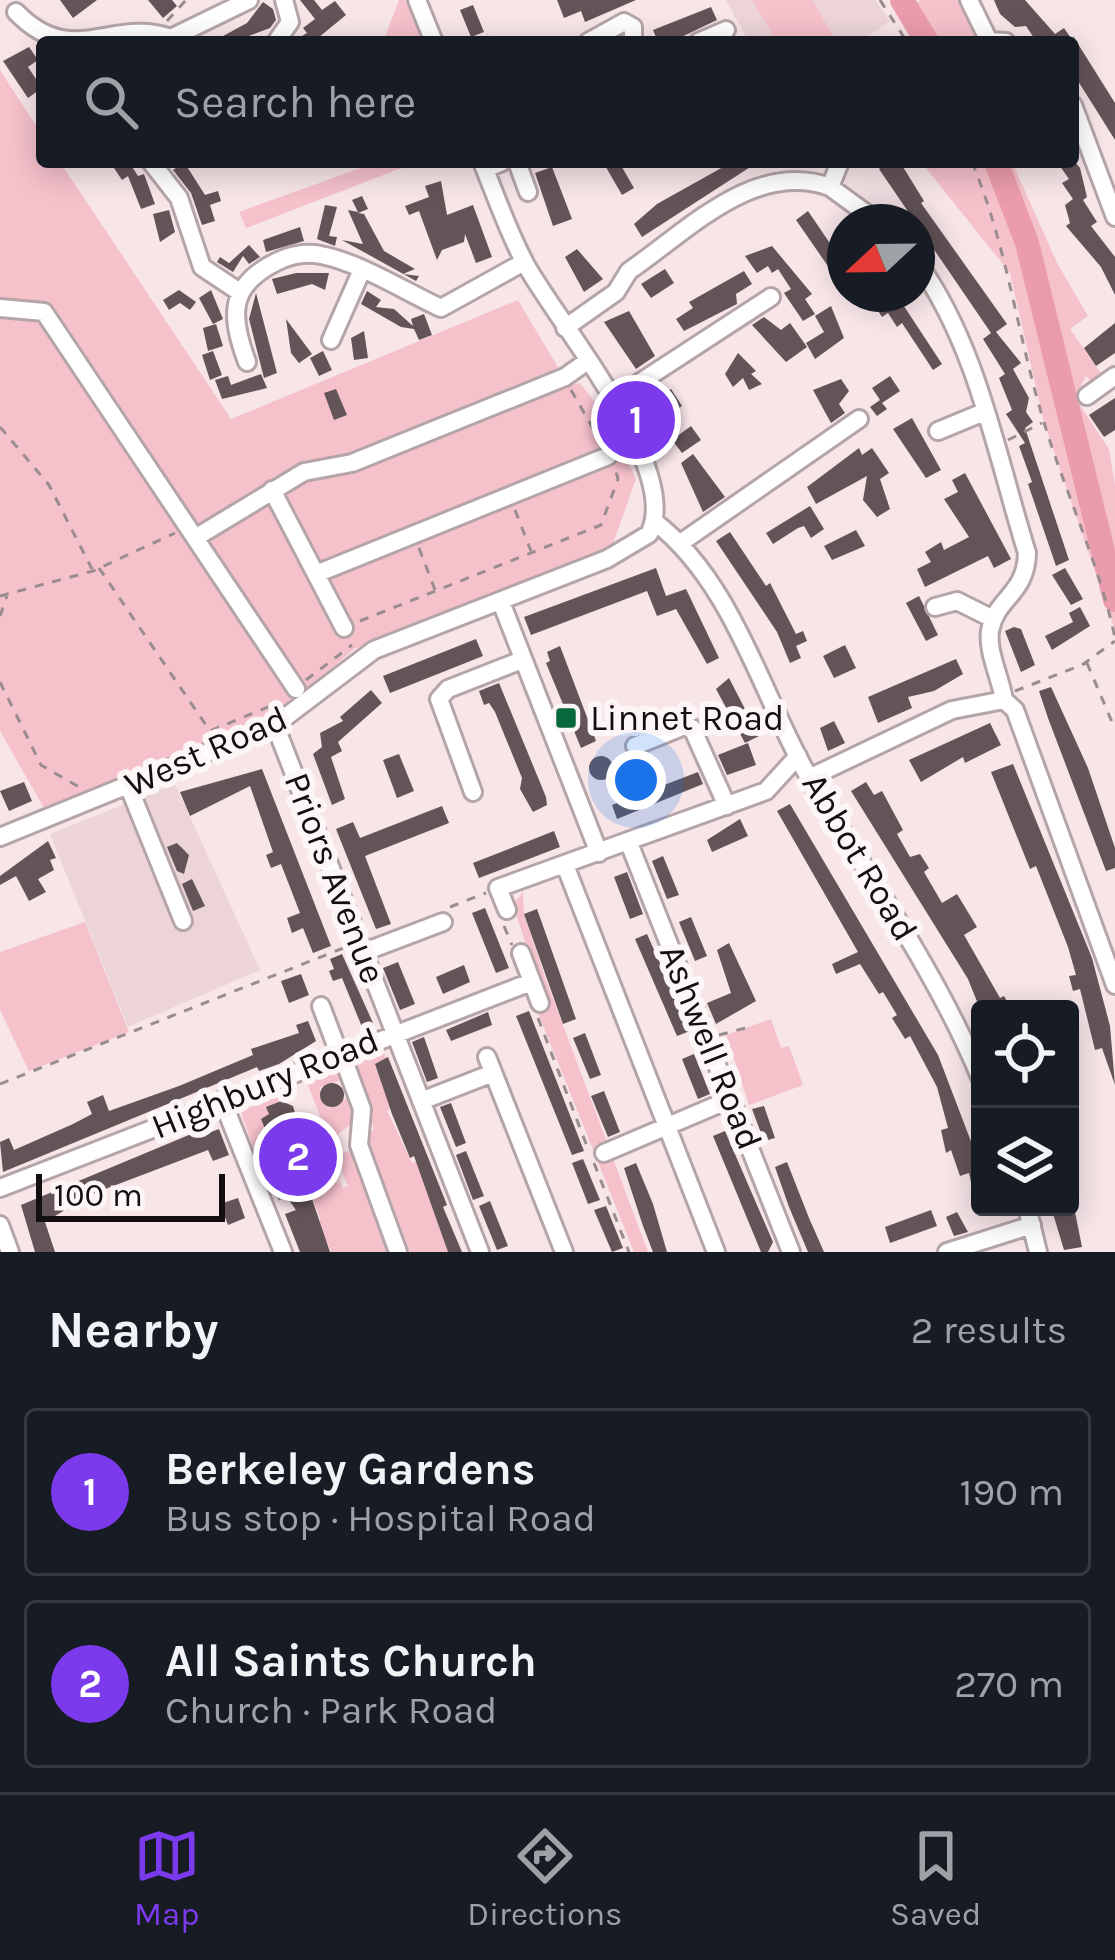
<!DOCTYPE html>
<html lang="en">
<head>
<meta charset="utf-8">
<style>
	body { margin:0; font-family:Karla,sans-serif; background:#242831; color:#f1f3f6 }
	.controls { position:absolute; right:36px; bottom:36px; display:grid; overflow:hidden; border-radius:12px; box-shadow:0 6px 30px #0003 }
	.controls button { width:108px; height:108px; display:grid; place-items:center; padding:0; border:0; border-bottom:3px solid #363941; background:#171b24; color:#f1f3f6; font:60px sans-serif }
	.compass { position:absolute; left:827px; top:204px; width:108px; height:108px; border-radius:50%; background:#171b24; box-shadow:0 6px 30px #0003; rotate:248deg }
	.scale { position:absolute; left:36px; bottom:30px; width:189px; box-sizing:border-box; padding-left:12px; border:6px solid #130e0f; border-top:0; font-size:33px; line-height:42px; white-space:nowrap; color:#130e0f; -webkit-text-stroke:9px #fdf6f7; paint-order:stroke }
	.you { position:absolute; left:636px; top:780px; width:42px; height:42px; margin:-30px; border:9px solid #fff; border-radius:50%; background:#1a73e8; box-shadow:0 0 0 18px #1a73e833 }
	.badge { display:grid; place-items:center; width:78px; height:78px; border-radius:50%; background:#7c3aed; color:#fff; font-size:39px; font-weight:700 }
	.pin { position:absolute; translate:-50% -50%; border:6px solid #fff; box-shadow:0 3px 12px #0006 }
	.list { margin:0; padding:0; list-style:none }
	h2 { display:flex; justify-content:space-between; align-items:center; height:156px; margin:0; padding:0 48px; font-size:51px }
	h2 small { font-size:39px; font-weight:400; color:#9ea1a6 }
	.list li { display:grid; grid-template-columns:78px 1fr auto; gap:36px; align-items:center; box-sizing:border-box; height:168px; margin:0 24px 24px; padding:0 24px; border:3px solid #363941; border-radius:12px }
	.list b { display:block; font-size:45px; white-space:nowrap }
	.list p { margin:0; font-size:39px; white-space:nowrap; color:#9ea1a6 }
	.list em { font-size:39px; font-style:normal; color:#9ea1a6 }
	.icon { flex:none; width:66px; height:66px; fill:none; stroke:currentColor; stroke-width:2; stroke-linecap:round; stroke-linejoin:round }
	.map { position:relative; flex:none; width:1115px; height:1252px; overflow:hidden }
	.search { position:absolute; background:#171b24; box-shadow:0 6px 30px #0003; left:36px; right:36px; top:36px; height:132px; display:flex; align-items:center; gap:30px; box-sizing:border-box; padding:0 42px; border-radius:12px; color:#9ea1a6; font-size:45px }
	.sheet { height:540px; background:#171b24 }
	nav { display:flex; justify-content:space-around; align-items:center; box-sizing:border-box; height:168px; border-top:3px solid #363941; background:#171b24; font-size:33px; color:#9ea1a6 }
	nav a { display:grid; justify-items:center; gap:6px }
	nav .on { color:#7c3aed }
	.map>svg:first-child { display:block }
	.built { fill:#ecd4d8 }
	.green { fill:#f5c1cb }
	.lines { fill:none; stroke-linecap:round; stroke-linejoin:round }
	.river { stroke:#eb9cac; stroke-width:24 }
	.building { fill:#635457 }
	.minor-casing { stroke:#b5a5a8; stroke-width:22 }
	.path { stroke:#9a8d90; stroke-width:3; stroke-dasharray:9 9; stroke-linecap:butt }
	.minor { stroke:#fff; stroke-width:16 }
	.poi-dot { fill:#07683d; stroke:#fdf6f7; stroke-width:4.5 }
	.labels { text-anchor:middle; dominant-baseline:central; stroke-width:12; stroke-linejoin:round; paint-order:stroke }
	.poi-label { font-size:36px; fill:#130e0f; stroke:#fdf6f7; text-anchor:start }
	.street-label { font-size:36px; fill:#130e0f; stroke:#fdf6f7 }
</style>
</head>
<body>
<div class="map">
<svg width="1115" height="1252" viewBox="0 0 1115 1252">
	<rect width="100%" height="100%" fill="#f7e5e8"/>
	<!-- built -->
	<path class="built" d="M726 0H875L890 21 860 42H749Z
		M175 784 260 970 128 1027 50 834Z"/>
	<!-- green -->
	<path class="green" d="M399 0H405L423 42H388L385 37Z
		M752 0H812L834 37 777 42Z
		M921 0H960L978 38 933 42 911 8Z
		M0 70 42 135V162H60L231 419 518 300 569 386 580 383 605 415 636 479 612 546 354 649 284 709 44 808 0 731Z
		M377 162H417L246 228 239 212Z
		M921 162H990L1031 261 1072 450 1083 460 1032 246 1000 162H1012L1058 265 1088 316 1070 329 1104 378 1092 382 1086 376 1075 398 1109 449 1115 486V630L1044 422 1010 273Z
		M523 892 524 914 545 977 648 1252H634L537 1010 546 1005 513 905Z
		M85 922 129 1032 29 1071 0 1010V952Z
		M771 1019 781 1048 789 1046 803 1085 749 1105 726 1035Z
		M384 1053 386 1058 375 1065 391 1108 387 1111 412 1163 417 1161 448 1252H410L366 1137 374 1129 350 1065Z
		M333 1067 343 1069 346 1078 319 1088 328 1108 353 1095 361 1117 337 1135 342 1153 356 1149 389 1252H331L327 1242 318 1245 320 1219 312 1196 340 1181 343 1188 348 1186 305 1078Z
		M289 1087 291 1095 267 1107 269 1114 261 1119 266 1131 272 1129 285 1162 262 1174 241 1112Z"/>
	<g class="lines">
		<!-- river -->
		<path class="river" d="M902 0 927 42
			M996 162 1027 243 1115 600"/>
	</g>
	<!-- building -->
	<path class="building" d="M60 0H97L73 18Z
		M148 0H172L177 6 163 18Z
		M300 0H314L322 10 335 1 346 15 313 42H292L307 33 303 28 315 19Z
		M557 0H636L585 22 581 11 564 18Z
		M994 0H1025L1055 34 1064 28 1073 41V36L1115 103V140L1073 73V42L1034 38 1026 26 1015 27 1000 14Z
		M263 2 273 9 276 20 270 28 246 37 249 42H212L247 23Z
		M473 5 484 32 471 37 460 10Z
		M711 7 717 20 671 42H658L653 30Z
		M29 47 38 60 28 67 42 88 28 98 3 61Z
		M110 162H129L138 176 144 174 155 204 141 209 128 176 122 180Z
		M184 162 205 195 218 191 221 201 210 205 215 221 202 225 191 193 173 170Z
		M603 162H619L634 188 622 195Z
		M732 162H758L642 237 634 224 657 204Z
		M888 162H900L924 201 921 203 1007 324 996 332 1021 363 1013 369 1029 398 1026 412 1033 422 1025 428 1069 560 1056 566 1028 484 1032 482 1019 446 1025 443 1006 414 1012 410 999 378 1005 374 983 339 991 333 879 169Z
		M1057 162H1075L1080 168 1087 197 1083 200 1097 222 1091 226 1115 257V295L1101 267 1066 226 1070 223 1065 205 1073 199 1062 183 1069 179Z
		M552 167 572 219 553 226 535 173Z
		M441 181 447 215 473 205 492 257 476 263 465 234 464 242 442 250 437 260 419 211 409 215 405 206 429 197 425 186Z
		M362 196 368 209 358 213 364 214 384 251 415 269 403 274 419 276 416 281 342 240 363 244 348 210 358 212 352 200Z
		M325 205 337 207 329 236 337 237 335 246 317 239Z
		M169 210 175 232 160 242 153 214Z
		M808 211 844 264 832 272 796 220Z
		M300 227 304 241 266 252 263 240Z
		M249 245 260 257 249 264 243 256 233 272 217 262 220 257 229 263Z
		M772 246 812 294 805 299 815 314 803 321 784 293 791 289 778 269 772 273 768 266 757 273 745 256Z
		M577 249 603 279 584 292 565 257Z
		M665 269 674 283 651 298 641 284Z
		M744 271 752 284 736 294 737 304 684 331 676 319 693 308 689 302Z
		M296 273H329L325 290 312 284 277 294 272 279Z
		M179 290 196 302 190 310 180 303 169 310 163 300Z
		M211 290 223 319 213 324 199 298Z
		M367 291 381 300 376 307 394 309 413 326 411 319 424 314 432 335 419 340 414 329 401 327 361 304Z
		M256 293 277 373 264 378 249 319Z
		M867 294H896L942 364 933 370 902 323 897 327 888 313 882 317Z
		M831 306 844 338 815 359 806 343 824 332 815 316Z
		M629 311 655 356 636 369 604 322Z
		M764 317 781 330 790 323 807 347 786 362 752 325Z
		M286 319 312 354 299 363 291 353Z
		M1115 323V353L1096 366 1084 348Z
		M216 324 223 346 208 351 203 328Z
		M364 331 368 358 354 360 351 338Z
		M213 351 222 375 210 380 202 355Z
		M323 351 332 370 319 376 310 358Z
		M738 353 756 371 751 374 762 384 749 390 743 378 733 387 725 374Z
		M261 374 267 388 222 399 215 380 228 376 231 385Z
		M890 376 900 391 882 403 887 409 877 416 870 407 880 400 872 388Z
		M841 379 849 391 839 404 845 413 831 423 813 390Z
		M336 389 347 415 334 420 324 393Z
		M671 389 682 406 666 416 655 400Z
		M1115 398V430L1104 437 1089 415Z
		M912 418 941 470 926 478 893 429Z
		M691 426 701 440 682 453 672 440Z
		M859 448 862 455 872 448 889 473 880 479 890 509 877 517 863 500 867 476 816 504 807 487Z
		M693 454 725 497 703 512 681 463Z
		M965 473 1011 559 994 568 988 556 925 587 917 569 931 562 925 552 941 542 944 550 969 537 944 499 958 492 952 480Z
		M810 506 824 529 811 538 804 526 798 528 773 544 766 533Z
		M856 530 865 546 832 560 824 546Z
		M730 532 766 586 770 583 796 634 803 631 807 641 796 646 801 658 790 663 777 632 716 541Z
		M656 568 666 596 686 589 719 658 707 664 676 609 657 616 647 591 531 635 524 617Z
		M1065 568 1083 599 1071 605 1052 575Z
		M919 596 938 635 926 641 906 603Z
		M1080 607 1090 626 1052 650 1045 636 1073 622 1069 613Z
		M1014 627 1021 629 1035 665 1021 672 1005 631Z
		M476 639 483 656 390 693 383 676Z
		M845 645 856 668 834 678 823 656Z
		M560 646 596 741 581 748 546 663 550 661 547 652Z
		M956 659 963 674 934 691 908 697 912 708 878 723 868 697Z
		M729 678 759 736 745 743 716 689Z
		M499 683 546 797 547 805 533 812 520 789 522 778 495 712 489 703 484 705 479 691Z
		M1051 687 1088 768 1115 848V868L1106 871 1048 718 1039 691Z
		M371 690 382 703 338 742 342 751 331 757 345 799 332 805 313 754 322 747 320 733 343 721 340 717Z
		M834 721 845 743 828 751 820 728Z
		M990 723 1001 745 965 763 963 757 921 782 909 760Z
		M748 743 756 765 727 775 718 755Z
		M399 754 414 791 397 798 383 760Z
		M589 768a12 12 0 1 1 24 0a12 12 0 1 1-24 0Z
		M1013 764 1092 958 1110 1026 1115 1085 1102 1048 1095 1050 1080 989 1073 991 1069 976 1076 975 1068 947 1036 866 1030 869 991 772Z
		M262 769 331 946 313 953 303 928 292 933 287 918 300 913 281 864 271 868 266 855 273 852 250 786 190 816 180 792Z
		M698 772 703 784 617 819 612 805Z
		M24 782 32 801 9 811 0 791Z
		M866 782 874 795 882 791 903 830 897 834 910 857 920 854 929 868 924 872 942 903 957 894 977 927 964 935 1000 998 1004 996 1010 1006 1006 1009H980L968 979 851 791Z
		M790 804 938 1055 980 1165V1184L972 1187 969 1173 960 1176 951 1150 946 1153 941 1130 948 1128 937 1087 910 1036 905 1039 892 1018 897 1015 883 992 879 994 860 964 836 974 832 964 858 952 777 811Z
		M442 806 449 823 365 856 391 924 376 929 336 829 353 822 360 838Z
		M740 819 748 836 712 852 707 840Z
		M554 831 560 847 479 878 473 863Z
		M48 841 56 858 50 860 54 870 38 879 46 892 29 901 16 876 0 885V876Z
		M177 843 189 855 184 874 177 871 167 847Z
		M663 856 679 895 667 899 652 861Z
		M627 872 643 914 630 919 614 877Z
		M192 879 205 906 193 911 182 884Z
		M485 908 509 968 496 973 472 913Z
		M537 909 576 1019 563 1024 524 914Z
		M691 917 707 956 695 961 679 922Z
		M647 934 690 1031 677 1036 635 939Z
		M729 943 756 1001 716 1024 707 1003 731 993 717 950Z
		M342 954 373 1023 362 1027 342 978 333 981 329 971 334 969 330 959Z
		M398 962 415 1004 400 1010 383 968Z
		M464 965 470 982 443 994 436 977Z
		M301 974 309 995 289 1003 281 981Z
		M529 1011 584 1151 572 1155 516 1016Z
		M488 1012 492 1025 451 1041 446 1030Z
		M308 1021 316 1041 279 1064 259 1071 257 1067 3 1172 0 1142 9 1138 14 1150 73 1124 92 1114 87 1102 103 1095 109 1111 179 1086 253 1055 251 1049 299 1033 296 1025Z
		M585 1033 601 1075 590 1079 573 1038Z
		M424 1037 438 1078 427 1082 412 1042Z
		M694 1054 710 1094 698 1099 682 1059Z
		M388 1057 447 1205 443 1207 462 1252H448L414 1156 410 1158 392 1114 375 1064Z
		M320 1095a12 12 0 1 1 24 0a12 12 0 1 1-24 0Z
		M604 1091 620 1132 608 1137 591 1096Z
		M281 1101 293 1106 306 1151 311 1149 319 1166 327 1164 334 1183 311 1196 330 1252H300L285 1214 296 1210 279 1186 287 1174 285 1162 272 1129 266 1131 261 1119 269 1114 266 1107Z
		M451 1103 466 1143 456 1147 440 1107Z
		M764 1106 775 1138 764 1141 752 1109Z
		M219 1129 229 1155 213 1161 208 1150 63 1205 65 1210 45 1222 55 1252H35L21 1205 196 1132 198 1137Z
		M725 1131 773 1242 768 1252H761L713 1136Z
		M466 1151 484 1196 473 1200 456 1155Z
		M583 1159 600 1200 588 1204 572 1163Z
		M787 1162 809 1218 824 1252H808L789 1207 775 1167Z
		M636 1163 653 1204 667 1252H653L643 1226 624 1168Z
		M238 1198 245 1218 228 1225 220 1204Z
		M490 1201 508 1246 497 1250 479 1206Z
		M606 1206 623 1248 612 1252 594 1210Z
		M1051 1207H1074L1082 1247 1064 1250Z
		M931 1210 937 1226 890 1243 885 1227Z
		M957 1212 968 1232 954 1236 946 1217Z"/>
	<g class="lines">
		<!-- minor casing -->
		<g class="minor-casing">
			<path id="minor" d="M417 0 434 42
				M969 0 989 41 1006 42
				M16 12C72 70 112 17 171 38L249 0
				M276 42 290 22 284 0
				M588 42 624 22 633 27V42
				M698 42 726 30
				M1073 105 1115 217
				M151 162 179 198 202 267 238 291
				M517 162 528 192
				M840 162 830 187 878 222
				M485 169 502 162
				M917 262C977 344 997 457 1027 553 1026 595 996 597 990 631 987 652 1001 679 1004 700
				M0 308 44 312 296 689
				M565 328 616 292 629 271C689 230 754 160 830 187
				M331 340 361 272
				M247 362C230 316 228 286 276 262 290 255 306 252 321 255 361 263 404 291 441 308L524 262
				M1087 396 1115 376
				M613 400 771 297
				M938 431 984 412
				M272 490 344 628
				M655 522C735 584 762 698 811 781 870 879 936 971 980 1077
				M195 538 304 472 352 463 565 377 586 362
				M679 544 859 419
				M316 574 608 456
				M501 602 599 853
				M935 607 957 601 993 619
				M1004 700 1015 710 1115 985
				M275 725 480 1252
				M635 746 684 726 692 728 727 806
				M809 778 952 710 1004 700
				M128 785 183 921
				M473 792 439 699 448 689 522 660
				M0 837 275 725 374 650 607 559 649 534C683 471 558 323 526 265 508 232 496 196 482 162
				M629 843 791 1252
				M565 865 716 1252
				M507 910 498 888 766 791 798 756
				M364 952 443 922
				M521 953 540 1003
				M321 1006 340 1056
				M342 1055 362 1109 359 1145 398 1252
				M487 1057 564 1252
				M222 1100 283 1252
				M421 1101 493 1073
				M604 1153 731 1099
				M0 1188 531 982
				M1027 1207 1038 1252
				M0 1225 10 1252
				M947 1252 1032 1225"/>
		</g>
		<!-- path -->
		<path class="path" d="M880 0 907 42
			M167 21 186 0
			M471 42 488 35
			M972 162C1007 246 1017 333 1043 419 1065 493 1099 562 1115 638
			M571 390 602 444
			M0 427 49 485 92 569
			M1008 440 1042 423
			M515 510 531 551
			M419 548 435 590
			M99 568 210 731 280 702
			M0 596 93 571 175 533
			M0 616 7 596
			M360 621 601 525 618 479 615 468
			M1087 663 1115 729
			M306 680 352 645
			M0 682 41 765 79 787
			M1015 691 1082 665 1115 641
			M450 907 486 893
			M504 926 512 945
			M538 1018 588 1149
			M719 1035 749 1027
			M0 1084 346 947
			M594 1163 629 1252
			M272 1176 280 1200
			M267 1177 285 1169"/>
		<!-- minor -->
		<use href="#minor" class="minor"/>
	</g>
	<!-- markers -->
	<rect class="poi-dot" x="554" y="706" width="24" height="24" rx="6"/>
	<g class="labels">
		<!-- poi labels -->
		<g class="poi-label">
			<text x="590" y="718">Linnet Road</text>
		</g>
		<!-- street labels -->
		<g class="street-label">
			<text transform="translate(206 751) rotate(-24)">West Road</text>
			<text transform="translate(860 857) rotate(59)">Abbot Road</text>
			<text transform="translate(335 878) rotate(69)">Priors Avenue</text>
			<text transform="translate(711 1047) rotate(68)">Ashwell Road</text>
			<text transform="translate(265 1083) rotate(-22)">Highbury Road</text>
		</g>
	</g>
</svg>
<div class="controls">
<button><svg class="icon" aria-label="locate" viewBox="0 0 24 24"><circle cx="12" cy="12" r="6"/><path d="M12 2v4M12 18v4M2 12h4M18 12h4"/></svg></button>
<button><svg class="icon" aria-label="layers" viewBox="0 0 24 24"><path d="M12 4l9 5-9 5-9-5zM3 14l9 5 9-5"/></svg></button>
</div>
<svg class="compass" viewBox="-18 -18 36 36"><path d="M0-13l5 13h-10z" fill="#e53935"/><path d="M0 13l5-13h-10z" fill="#9ea1a6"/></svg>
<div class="scale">100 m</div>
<div class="you"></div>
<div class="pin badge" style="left:636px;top:420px">1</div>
<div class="pin badge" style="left:298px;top:1157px">2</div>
<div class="search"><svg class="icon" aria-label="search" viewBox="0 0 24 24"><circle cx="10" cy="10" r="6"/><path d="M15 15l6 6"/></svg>Search here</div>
</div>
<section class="sheet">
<h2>Nearby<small>2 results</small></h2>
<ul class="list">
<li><span class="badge">1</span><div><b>Berkeley Gardens</b><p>Bus stop · Hospital Road</p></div><em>190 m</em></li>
<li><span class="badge">2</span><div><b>All Saints Church</b><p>Church · Park Road</p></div><em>270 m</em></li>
</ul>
</section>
<nav>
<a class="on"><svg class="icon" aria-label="map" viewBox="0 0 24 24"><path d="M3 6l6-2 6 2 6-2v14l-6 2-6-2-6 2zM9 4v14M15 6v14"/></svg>Map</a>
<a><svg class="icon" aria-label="directions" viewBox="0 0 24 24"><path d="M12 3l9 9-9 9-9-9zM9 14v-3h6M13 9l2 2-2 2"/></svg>Directions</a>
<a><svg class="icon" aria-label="saved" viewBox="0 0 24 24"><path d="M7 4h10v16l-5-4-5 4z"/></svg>Saved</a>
</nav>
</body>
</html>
